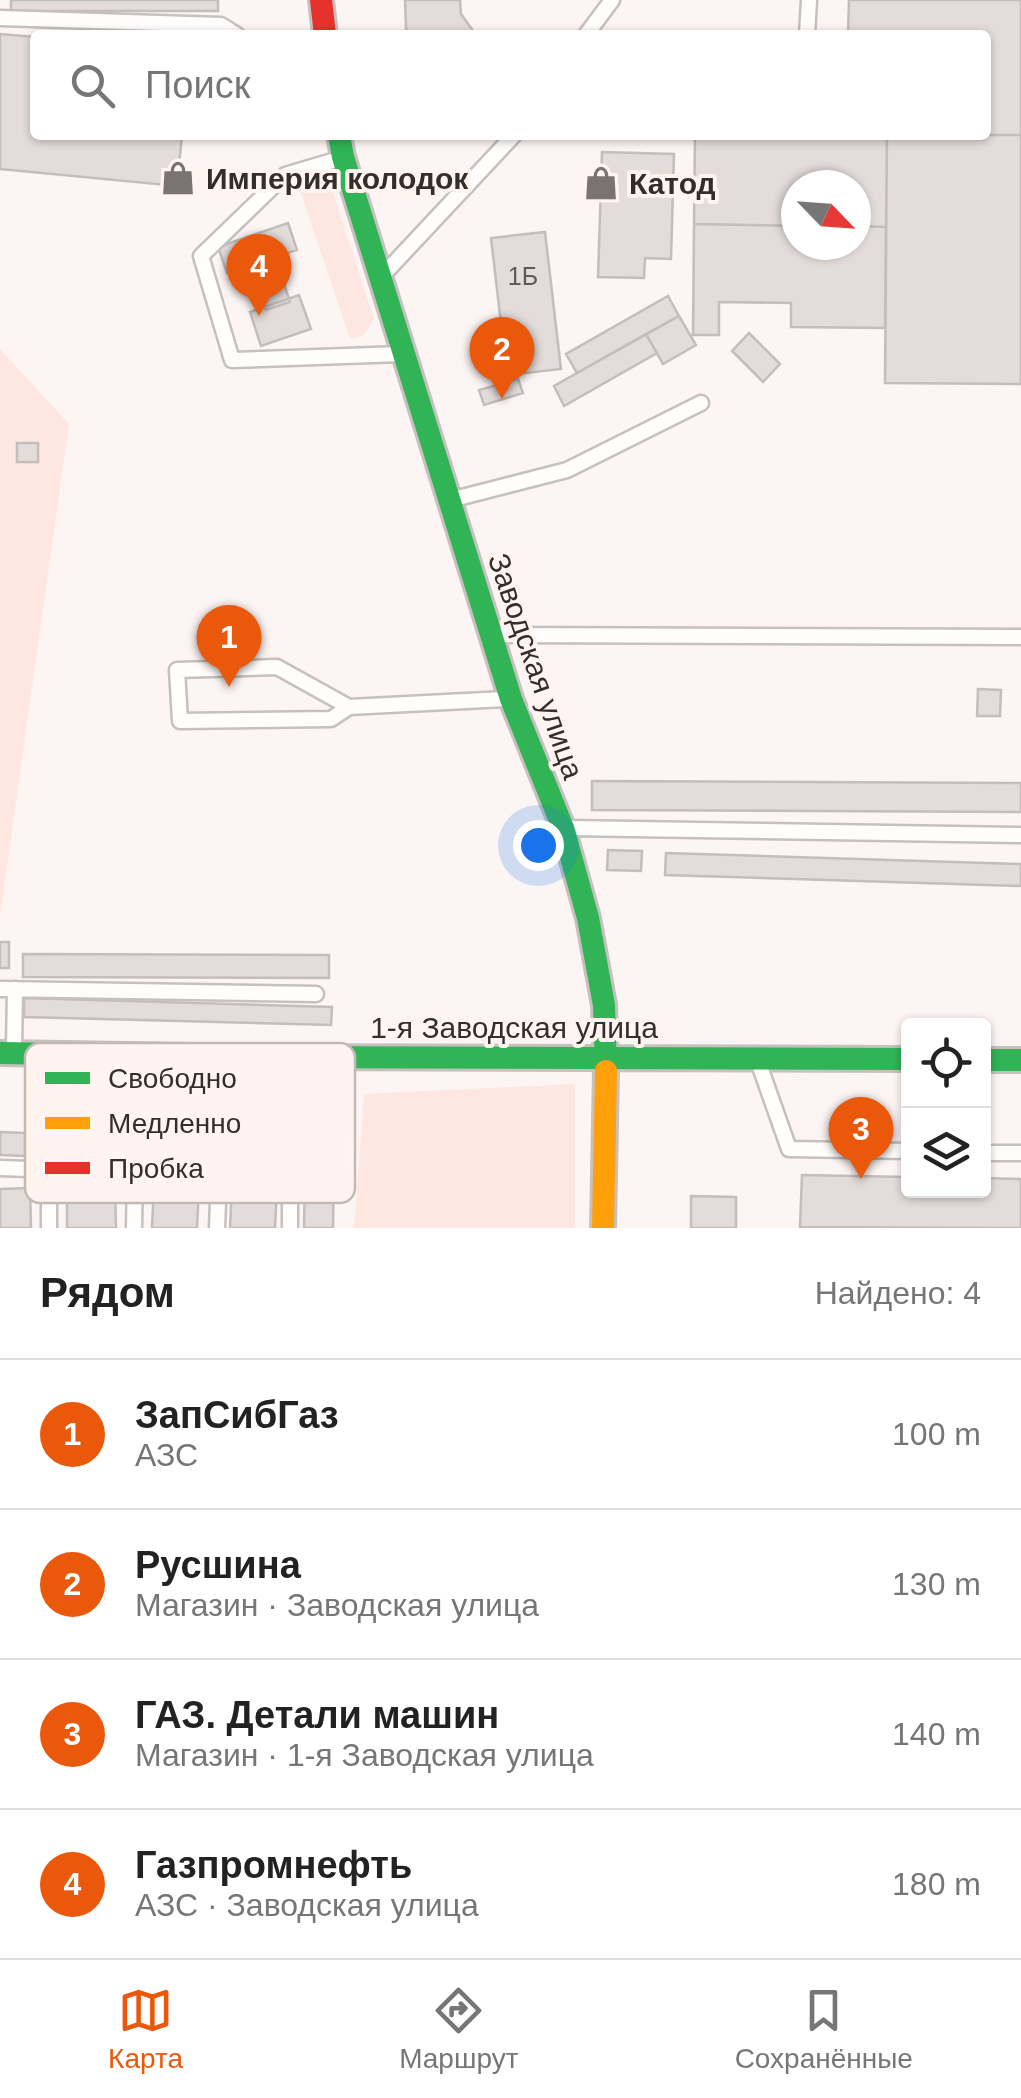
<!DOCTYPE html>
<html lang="ru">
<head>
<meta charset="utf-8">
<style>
	body { margin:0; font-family:Helvetica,sans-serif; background:#f2f2f2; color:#222 }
	.controls { position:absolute; right:30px; bottom:30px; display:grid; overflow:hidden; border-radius:10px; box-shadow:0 2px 8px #0004 }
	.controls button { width:90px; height:90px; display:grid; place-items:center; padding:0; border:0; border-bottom:2px solid #e0e0e0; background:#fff; color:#222; font:50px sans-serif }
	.compass { position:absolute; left:781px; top:170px; width:90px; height:90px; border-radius:50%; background:#fff; box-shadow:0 2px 8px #0004; rotate:115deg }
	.you { position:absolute; left:538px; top:845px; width:35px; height:35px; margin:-25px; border:8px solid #fff; border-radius:50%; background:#1a73e8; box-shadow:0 0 0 15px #1a73e833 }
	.badge { display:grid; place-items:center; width:65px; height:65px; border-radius:50%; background:#ea580c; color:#fff; font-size:32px; font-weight:700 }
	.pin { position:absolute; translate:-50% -82px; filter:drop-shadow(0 2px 5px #0008) }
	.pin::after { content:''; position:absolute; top:52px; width:35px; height:30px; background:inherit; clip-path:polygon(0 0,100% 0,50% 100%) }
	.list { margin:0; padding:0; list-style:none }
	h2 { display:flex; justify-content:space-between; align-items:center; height:130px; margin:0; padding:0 40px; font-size:42px }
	h2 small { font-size:32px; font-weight:400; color:#767676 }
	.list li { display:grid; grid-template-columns:65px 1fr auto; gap:30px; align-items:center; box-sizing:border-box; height:150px; padding:0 40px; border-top:2px solid #e0e0e0 }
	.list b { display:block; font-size:38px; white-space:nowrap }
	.list p { margin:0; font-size:32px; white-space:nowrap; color:#767676 }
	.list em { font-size:32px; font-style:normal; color:#767676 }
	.icon { flex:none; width:55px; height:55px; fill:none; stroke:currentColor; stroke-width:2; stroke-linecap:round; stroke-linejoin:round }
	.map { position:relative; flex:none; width:1021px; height:1228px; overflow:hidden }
	.search { position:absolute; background:#fff; box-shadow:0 2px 8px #0004; left:30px; right:30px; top:30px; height:110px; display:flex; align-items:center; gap:25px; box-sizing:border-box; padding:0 35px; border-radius:10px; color:#767676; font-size:38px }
	.sheet { height:730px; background:#fff }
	nav { display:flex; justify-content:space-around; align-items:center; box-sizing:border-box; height:140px; border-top:2px solid #e0e0e0; background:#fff; font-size:28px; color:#767676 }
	nav a { display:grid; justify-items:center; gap:5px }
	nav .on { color:#ea580c }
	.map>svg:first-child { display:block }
	.green { fill:#fee7e1 }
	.building { fill:#e3dcda; stroke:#c3bdbc; stroke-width:2.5 }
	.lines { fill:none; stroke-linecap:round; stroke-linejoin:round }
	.lane-casing { stroke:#c6c0be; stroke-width:19 }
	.fast-casing { stroke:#c6c0be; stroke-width:28 }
	.slow-casing { stroke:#c6c0be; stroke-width:28 }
	.jam-casing { stroke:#c6c0be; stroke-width:28 }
	.lane { stroke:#fffefd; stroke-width:14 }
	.fast { stroke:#30b455; stroke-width:22 }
	.slow { stroke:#ff9f0a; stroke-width:22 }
	.jam { stroke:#e5322d; stroke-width:22 }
	.labels { text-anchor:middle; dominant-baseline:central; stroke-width:8; stroke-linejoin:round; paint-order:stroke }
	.number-label { font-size:25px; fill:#615a58 }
	.poi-label { font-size:30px; font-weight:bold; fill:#342e2b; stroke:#fff4f0; text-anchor:start }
	.street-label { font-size:30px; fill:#342e2b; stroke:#fff4f0 }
	.key { fill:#fff4f0; stroke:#c2b9b5; stroke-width:2.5 }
	.key-label { font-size:28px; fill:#342e2b }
</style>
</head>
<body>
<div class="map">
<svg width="1021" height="1228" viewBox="0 0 1021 1228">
	<rect width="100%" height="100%" fill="#fcf5f4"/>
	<!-- green -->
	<path class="green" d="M316 178 331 186 374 319 364 335 350 339 298 184Z
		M0 349 69 424 0 917Z
		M575 1084V1228H354L364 1094Z"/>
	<!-- building -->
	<path class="building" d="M11 0H218V11H11Z
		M405 0H460L461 14 476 35H411L406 29Z
		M849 0H1021V135H982H986V35H848Z
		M0 34 35 37V135H182L177 186 0 169Z
		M695 135H887L886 227 856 226V185H796V226L694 224Z
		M887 135H1021V384L885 383Z
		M602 152 674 154 671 259 645 258 644 278 598 277Z
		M288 223 297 250 275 257 290 302 266 310 251 265 227 273 218 247Z
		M694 224 796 226V245H856V226L886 227 885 328 791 327V303L719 302V335H693Z
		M545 232 561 369 507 375 491 238Z
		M299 295 311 329 261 346 250 312Z
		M668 296 679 316 577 373 566 354Z
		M679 316 696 345 663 364 646 334Z
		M749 333 780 364 763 382 732 351Z
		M646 334 657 353 564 406 554 386Z
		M518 379 523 393 484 405 479 390Z
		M17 443H38V462H17Z
		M978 689 1001 690 1000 716H977Z
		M592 781 1021 783V812L592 810Z
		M608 850 642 851 641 871 607 870Z
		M666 853 1021 864V886L665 875Z
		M0 942H9V968H0Z
		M23 954 329 955V978L23 977Z
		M24 998 332 1007 331 1025 24 1017Z
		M0 1132 334 1145 333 1228H304L305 1167 0 1155Z
		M802 1175 908 1177V1190H984V1178L1021 1179V1228L800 1227Z
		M154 1185 199 1187 197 1228H152Z
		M232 1185 277 1187 275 1228H230Z
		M30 1188 31 1228H0V1189Z
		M67 1189H115L116 1228H67Z
		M691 1196 736 1197V1228H691Z"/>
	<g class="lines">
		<!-- lane casing -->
		<g class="lane-casing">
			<path id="lane" d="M0 18 221 25 237 35
				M586 35 612 0
				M807 35 809 0
				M342 158 285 175 201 256 232 360 401 354
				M383 275 514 135
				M454 499 567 470 701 403
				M497 635 1021 637
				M349 707 331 719 180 721 177 670 277 667 349 707 505 699
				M567 828 1021 835
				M0 989 316 994
				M14 1048 15 989
				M759 1064 789 1149 908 1151
				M984 1153H1021
				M0 1168 290 1178V1228
				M49 1170V1228
				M134 1228 135 1173
				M217 1228 219 1176"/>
		</g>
		<!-- fast casing -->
		<g class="fast-casing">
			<path id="fast" d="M339 135 343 157 511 699 563 828 588 918 604 1005 606 1071
				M0 1053 256 1057 908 1059
				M984 1060H1021"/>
		</g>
		<!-- slow casing -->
		<g class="slow-casing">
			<path id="slow" d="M603 1228 606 1071"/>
		</g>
		<!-- jam casing -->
		<g class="jam-casing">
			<path id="jam" d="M321 0 325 35"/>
		</g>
		<!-- lane -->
		<use href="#lane" class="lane"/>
		<!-- fast -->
		<use href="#fast" class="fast"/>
		<!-- slow -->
		<use href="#slow" class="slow"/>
		<!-- jam -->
		<use href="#jam" class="jam"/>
	</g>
	<!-- icons -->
	<defs>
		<g id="shop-bare" transform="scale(2.7)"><path d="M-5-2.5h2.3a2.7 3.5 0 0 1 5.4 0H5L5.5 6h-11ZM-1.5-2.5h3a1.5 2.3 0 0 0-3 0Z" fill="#7a7471" stroke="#fff4f0" stroke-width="2.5" paint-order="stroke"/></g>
	</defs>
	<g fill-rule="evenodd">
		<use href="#shop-bare" x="178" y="178"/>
		<use href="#shop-bare" x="601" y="183"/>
	</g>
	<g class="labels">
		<!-- number labels -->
		<g class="number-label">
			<text x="523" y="276">1Б</text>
		</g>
		<!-- poi labels -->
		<g class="poi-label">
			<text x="206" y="178">Империя колодок</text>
			<text x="629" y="183">Катод</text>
		</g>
		<!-- street labels -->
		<g class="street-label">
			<text transform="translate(536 666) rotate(71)">Заводская улица</text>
			<text x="514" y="1027">1-я Заводская улица</text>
		</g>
	</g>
	<!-- legend -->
	<rect x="25" y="1043" width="330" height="160" rx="15" class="key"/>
	<rect x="45" y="1072" width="45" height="12" fill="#30b455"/>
	<rect x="45" y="1117" width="45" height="12" fill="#ff9f0a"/>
	<rect x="45" y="1162" width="45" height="12" fill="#e5322d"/>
	<g class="key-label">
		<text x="108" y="1088">Свободно</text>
		<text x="108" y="1133">Медленно</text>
		<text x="108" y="1178">Пробка</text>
	</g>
</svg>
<div class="controls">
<button><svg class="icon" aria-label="locate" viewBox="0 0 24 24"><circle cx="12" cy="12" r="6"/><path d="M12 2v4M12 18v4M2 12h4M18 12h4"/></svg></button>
<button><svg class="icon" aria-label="layers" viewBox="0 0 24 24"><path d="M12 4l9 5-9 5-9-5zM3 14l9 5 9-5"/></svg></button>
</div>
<svg class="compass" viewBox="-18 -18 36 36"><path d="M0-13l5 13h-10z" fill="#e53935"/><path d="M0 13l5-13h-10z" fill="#767676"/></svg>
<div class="you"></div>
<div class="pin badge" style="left:229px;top:687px">1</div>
<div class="pin badge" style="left:502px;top:399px">2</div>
<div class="pin badge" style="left:861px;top:1179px">3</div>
<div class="pin badge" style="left:259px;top:316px">4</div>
<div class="search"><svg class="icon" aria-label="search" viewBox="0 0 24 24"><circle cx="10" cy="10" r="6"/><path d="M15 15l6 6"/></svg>Поиск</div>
</div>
<section class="sheet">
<h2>Рядом<small>Найдено: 4</small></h2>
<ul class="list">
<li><span class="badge">1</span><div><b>ЗапСибГаз</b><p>АЗС</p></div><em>100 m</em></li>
<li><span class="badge">2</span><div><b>Русшина</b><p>Магазин · Заводская улица</p></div><em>130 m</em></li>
<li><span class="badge">3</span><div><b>ГАЗ. Детали машин</b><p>Магазин · 1-я Заводская улица</p></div><em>140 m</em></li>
<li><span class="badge">4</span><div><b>Газпромнефть</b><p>АЗС · Заводская улица</p></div><em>180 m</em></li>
</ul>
</section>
<nav>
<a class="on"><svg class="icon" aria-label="map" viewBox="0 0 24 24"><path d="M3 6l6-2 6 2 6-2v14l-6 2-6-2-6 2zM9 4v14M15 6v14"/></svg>Карта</a>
<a><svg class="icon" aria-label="directions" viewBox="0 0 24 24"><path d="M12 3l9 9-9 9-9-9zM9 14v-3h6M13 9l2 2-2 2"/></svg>Маршрут</a>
<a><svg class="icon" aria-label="saved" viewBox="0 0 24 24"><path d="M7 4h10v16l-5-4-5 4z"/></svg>Сохранённые</a>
</nav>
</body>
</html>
